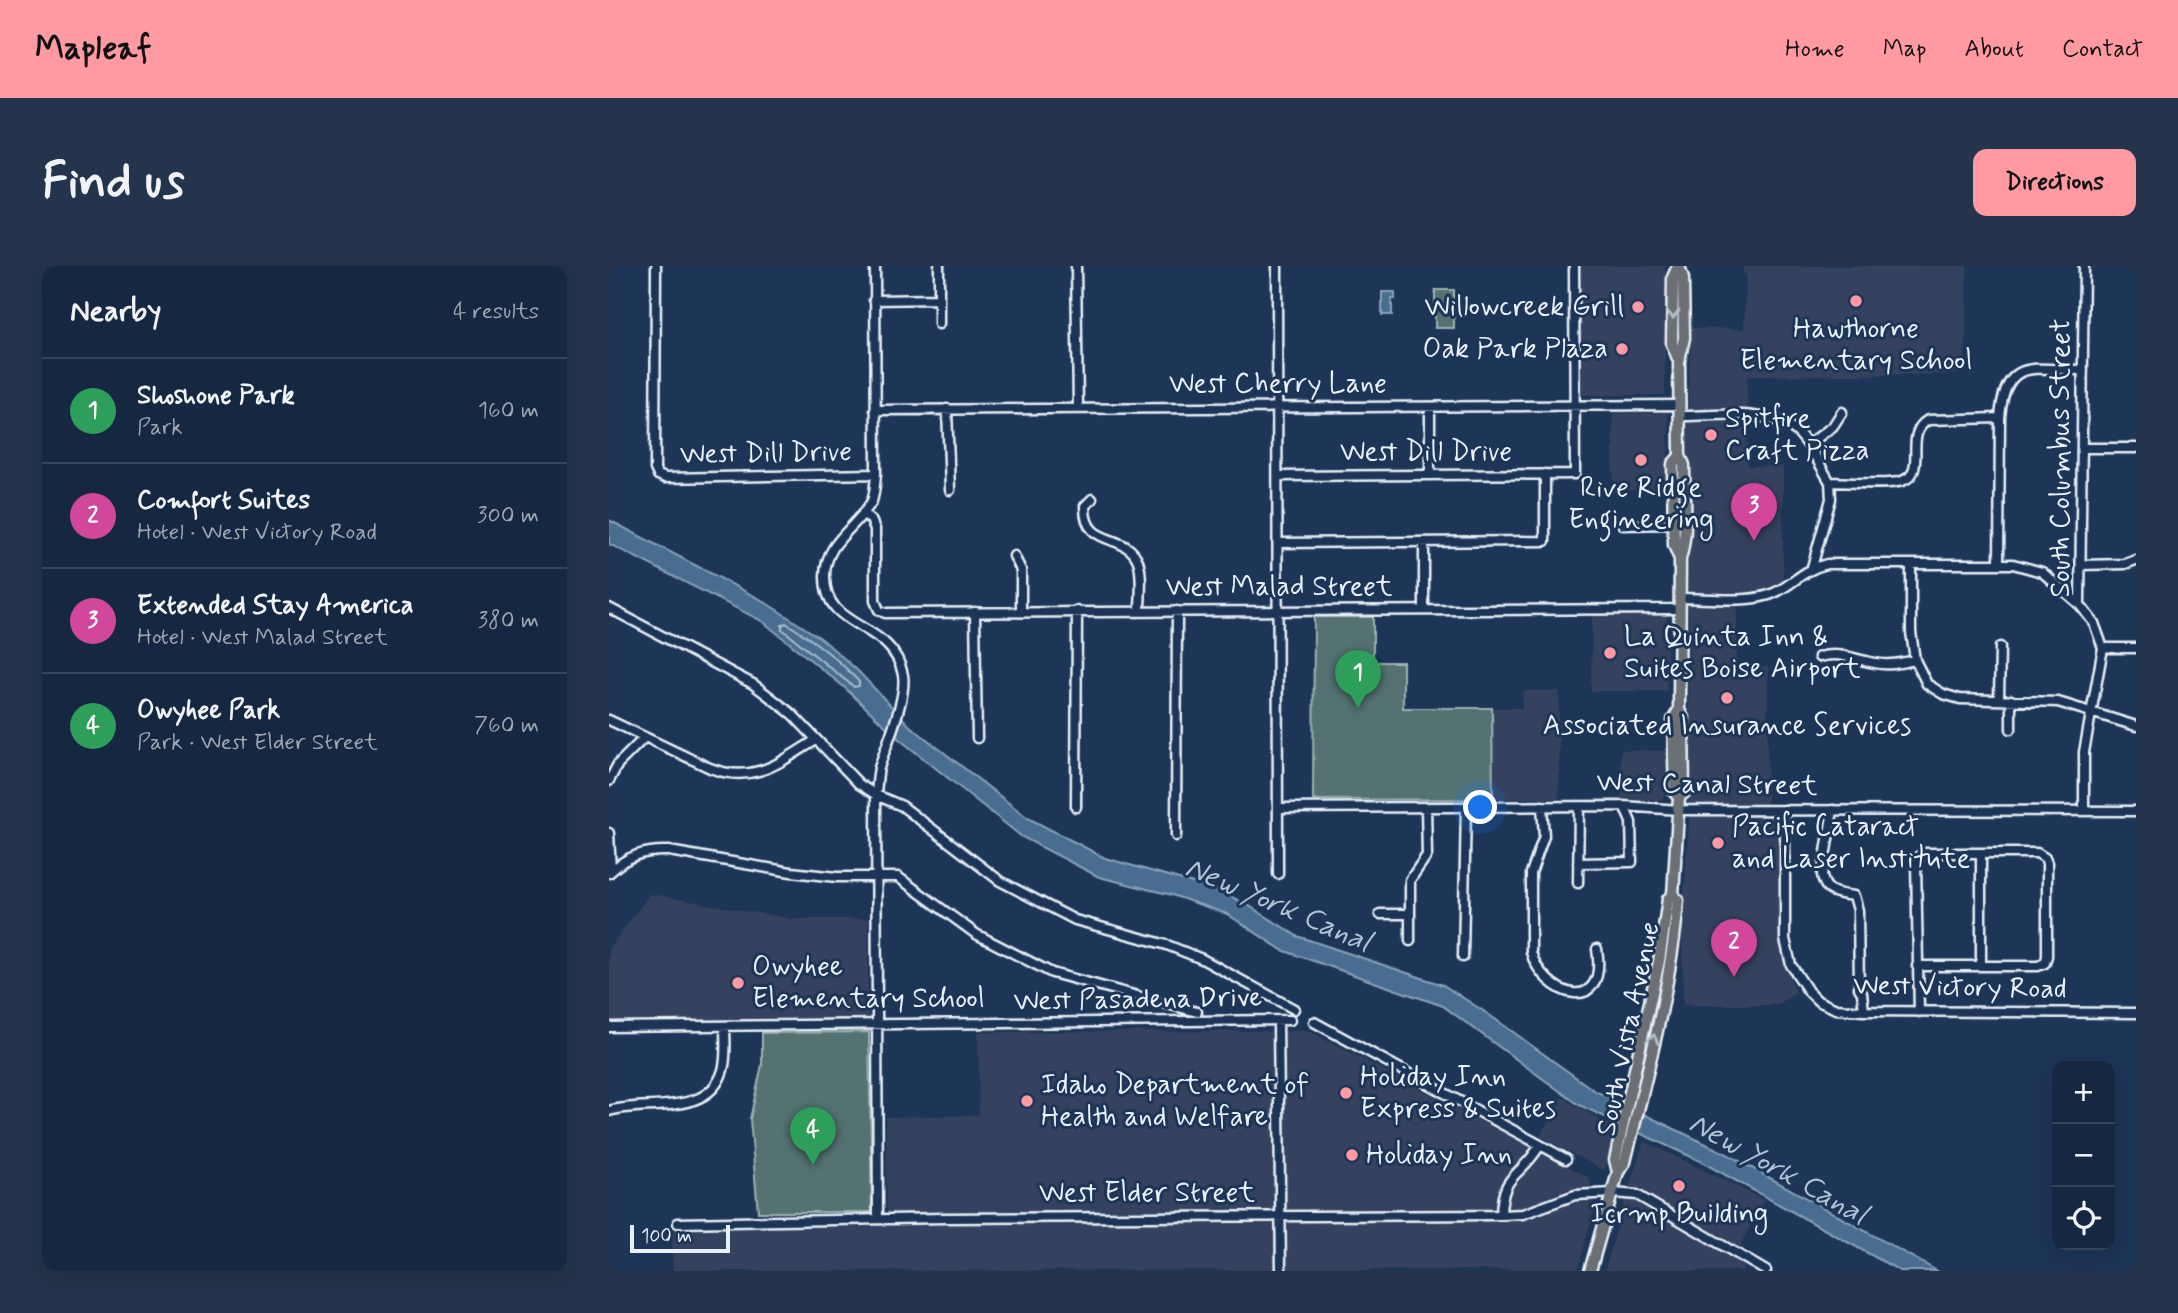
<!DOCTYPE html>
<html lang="en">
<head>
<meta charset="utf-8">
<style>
	body { margin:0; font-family:Mynerve,sans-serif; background:#23344c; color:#f1f3f6 }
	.controls { position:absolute; right:21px; bottom:21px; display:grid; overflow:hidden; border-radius:14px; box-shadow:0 7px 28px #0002 }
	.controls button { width:63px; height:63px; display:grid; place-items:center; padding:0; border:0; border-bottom:2px solid #35445a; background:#162841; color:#f1f3f6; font:35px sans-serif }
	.scale { position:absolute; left:21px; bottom:18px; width:100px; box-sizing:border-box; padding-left:7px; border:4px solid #e8f1f8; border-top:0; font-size:19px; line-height:24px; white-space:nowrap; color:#e8f1f8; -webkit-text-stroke:5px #1d3557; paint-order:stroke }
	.you { position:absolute; left:872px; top:542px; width:24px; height:24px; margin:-18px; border:5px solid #fff; border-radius:50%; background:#1a73e8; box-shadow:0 0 0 10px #1a73e833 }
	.badge { display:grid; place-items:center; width:46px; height:46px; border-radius:50%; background:#ff9aa2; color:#fff; font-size:23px; font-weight:700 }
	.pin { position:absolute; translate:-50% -58px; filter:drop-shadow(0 2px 4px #0008) }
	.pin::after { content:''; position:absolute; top:37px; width:24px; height:21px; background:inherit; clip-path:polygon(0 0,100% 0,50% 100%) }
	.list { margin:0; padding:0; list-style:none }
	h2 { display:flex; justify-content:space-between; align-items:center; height:91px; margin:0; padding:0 28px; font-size:30px }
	h2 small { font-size:23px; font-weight:400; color:#9ea6b1 }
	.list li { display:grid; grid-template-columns:46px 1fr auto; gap:21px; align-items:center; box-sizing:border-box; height:105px; padding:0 28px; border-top:2px solid #35445a }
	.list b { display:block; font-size:26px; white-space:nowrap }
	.list p { margin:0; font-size:23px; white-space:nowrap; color:#9ea6b1 }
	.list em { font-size:23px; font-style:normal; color:#9ea6b1 }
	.icon { flex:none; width:38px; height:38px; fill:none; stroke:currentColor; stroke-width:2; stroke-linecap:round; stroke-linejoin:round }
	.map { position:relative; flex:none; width:1527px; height:1005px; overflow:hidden; border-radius:14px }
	header { display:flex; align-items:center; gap:42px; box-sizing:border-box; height:98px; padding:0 35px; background:#ff9aa2; color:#111 }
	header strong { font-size:33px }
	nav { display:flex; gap:38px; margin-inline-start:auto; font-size:24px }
	.intro { display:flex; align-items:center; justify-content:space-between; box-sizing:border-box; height:168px; padding:0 42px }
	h1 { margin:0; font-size:49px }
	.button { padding:18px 32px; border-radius:14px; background:#ff9aa2; color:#111; font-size:24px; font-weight:700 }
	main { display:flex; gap:42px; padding:0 42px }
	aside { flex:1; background:#162841; border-radius:14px; box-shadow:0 7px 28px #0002 }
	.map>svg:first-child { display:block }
	.built { fill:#34435f }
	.green { fill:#537271; stroke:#9eb2b4; stroke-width:2 }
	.water { fill:#486d90; stroke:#88a2ba; stroke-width:2 }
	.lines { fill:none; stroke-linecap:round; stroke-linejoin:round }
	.shore { stroke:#a8bcce; stroke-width:2 }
	.minor-casing { stroke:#e8f1f8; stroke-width:13 }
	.major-casing { stroke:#e8f1f8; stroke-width:15 }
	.minor { stroke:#1d3557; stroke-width:8 }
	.major { stroke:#6c6f75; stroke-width:10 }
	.oneway { stroke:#b6bdc4 }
	.poi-dot { fill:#ff9aa2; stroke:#1d3557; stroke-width:2.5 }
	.labels { text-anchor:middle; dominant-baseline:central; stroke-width:6; stroke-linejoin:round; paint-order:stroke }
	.poi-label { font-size:28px; fill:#e8f1f8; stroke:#1d3557; text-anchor:start }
	.street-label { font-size:28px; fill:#e8f1f8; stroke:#1d3557 }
	.water-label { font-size:30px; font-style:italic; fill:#b0c3d4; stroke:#1d3557 }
</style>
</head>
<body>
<header>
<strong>Mapleaf</strong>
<nav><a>Home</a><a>Map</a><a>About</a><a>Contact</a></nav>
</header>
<div class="intro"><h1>Find us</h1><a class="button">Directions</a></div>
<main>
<aside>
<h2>Nearby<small>4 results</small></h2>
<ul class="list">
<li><span class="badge" style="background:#2e9e5b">1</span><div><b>Shoshone Park</b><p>Park</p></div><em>160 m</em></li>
<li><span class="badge" style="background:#d1479c">2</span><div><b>Comfort Suites</b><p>Hotel · West Victory Road</p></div><em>300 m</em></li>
<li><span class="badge" style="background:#d1479c">3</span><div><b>Extended Stay America</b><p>Hotel · West Malad Street</p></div><em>380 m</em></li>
<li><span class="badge" style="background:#2e9e5b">4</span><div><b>Owyhee Park</b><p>Park · West Elder Street</p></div><em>760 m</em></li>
</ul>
</aside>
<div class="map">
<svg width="1527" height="1005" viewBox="0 0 1527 1005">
	<rect width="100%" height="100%" fill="#1d3557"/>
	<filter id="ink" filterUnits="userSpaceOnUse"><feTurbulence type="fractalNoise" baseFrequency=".0143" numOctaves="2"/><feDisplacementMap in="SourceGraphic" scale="14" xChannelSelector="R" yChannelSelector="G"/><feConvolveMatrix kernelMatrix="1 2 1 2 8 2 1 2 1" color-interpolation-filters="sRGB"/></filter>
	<g filter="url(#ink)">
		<!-- built -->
		<path class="built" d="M971 0H1056V129H971Z
			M1134 0H1358L1356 108 1138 110V143H1079L1082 62 1135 63 1137 8H1134Z
			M1004 147H1059V224H1004Z
			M1079 156 1138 157 1139 200H1174V331L1151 339H1128V401H1159L1158 549 1171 550V678L1177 703 1187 726 1168 739H1074L1073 656 1080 560Z
			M983 348H1058V425H982Z
			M914 425H950V532L884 533 883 442H913Z
			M1012 484 1058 485V525L1052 534 1012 532Z
			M41 628 183 653H259V752L0 754V682Z
			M700 765 981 912 985 943 969 1004 64 1005 63 964 278 960 277 851 370 849 369 766Z
			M952 831 1006 862 996 905 931 870Z
			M1035 875 1155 934 1132 978 1134 1005H996L1012 946Z"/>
		<!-- green -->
		<path class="green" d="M826 24H845V62H826Z
			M705 351H764V396H794V442H883L884 533 704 534Z
			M1061 657 1056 701 1027 828 1024 827Z
			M260 766 263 946H149L141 853 153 799V767Z"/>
		<!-- water -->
		<path class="water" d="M773 26H786V33H783V49H773Z
			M0 254 151 333 213 373 248 404 301 460 419 552 496 592 609 624 639 639 688 670 834 719 879 748 986 825 1118 888 1328 1005H1291L1091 895 970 839 834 740 673 684 618 648 563 629 490 611 413 571 290 473 235 421 153 355 0 278Z"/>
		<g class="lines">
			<!-- shore -->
			<path class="shore" d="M177 357C203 373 230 393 250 416V420L245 421 173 363V359Z"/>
			<!-- minor casing -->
			<g class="minor-casing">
				<path id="minor" d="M47 0 46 203 49 209 56 212 267 208
					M266 0 267 208C266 217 266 227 263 235 248 262 216 275 216 310 215 367 283 353 294 409 298 432 277 479 270 502 268 511 268 520 267 529L269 952
					M330 0V58
					M467 0 469 142
					M668 0 669 608
					M265 34 330 33
					M821 141V209
					M338 143 341 224
					M266 144 1071 139
					M1071 150C1104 150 1162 142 1188 166 1202 179 1211 200 1221 216 1238 216 1278 220 1293 215 1320 206 1293 169 1319 154L1391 152C1396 90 1424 104 1474 104
					M1199 179 1224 160 1233 146
					M1474 182H1527
					M669 210 966 208 965 0
					M483 233 476 240C475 283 517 265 529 295 534 310 531 329 531 345
					M254 247 262 254 266 263V335L270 344 276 347 1071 343
					M1014 259 1064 258
					M669 277 936 275V208
					M405 290 412 304V345
					M1302 298V366L1306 394
					M1390 298 1391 152
					M1472 299 1516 298 1527 294
					M1203 301 1222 233 1221 216
					M1071 332C1098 332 1135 337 1160 329 1182 322 1191 304 1218 298H1404L1433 306 1471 339
					M0 342 144 418 183 448 250 518 267 529 293 540 391 615 466 654 558 679 593 693 685 743
					M815 343V276
					M366 346 368 472
					M1494 382H1527
					M1210 391C1231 385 1246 394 1266 397 1279 400 1293 397 1306 394L1318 418 1334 428 1351 433 1449 436 1527 460
					M1390 434 1391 381
					M0 454 101 502C145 519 171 496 207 474
					M1402 463V434
					M0 515 9 498 36 471
					M933 540 935 570 922 607V686C934 730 999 752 988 683
					M467 541 468 345
					M669 542 1015 540 1070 544 1527 545
					M1176 544V673L1182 699 1199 725 1209 735 1227 743 1255 745 1527 747
					M1224 544 1213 609C1215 627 1229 628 1245 630L1249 644 1250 722 1253 727 1255 745
					M1475 545V486L1494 382 1485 357 1471 339 1475 0
					M0 567 2 605
					M567 570 568 345
					M1372 587V700
					M969 597 1023 596 1022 556 1015 540
					M0 607C18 590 35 584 60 585L182 606 228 611H289L367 668 443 707 588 746
					M969 617 970 540
					M771 648H801
					M801 675V614L818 589 817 541
					M854 691 857 541
					M1308 700H1429L1436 697 1438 690V597L1436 592 1428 587H1315L1310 590 1307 597 1310 746
					M669 755 672 1005
					M705 756 957 893
					M0 761 681 754
					M0 845C37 834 100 852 114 804 118 791 116 774 116 761
					M892 949C893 905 912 912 931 879
					M69 957 335 952 892 949 914 948 966 929 1004 927 1028 929 1157 1005"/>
			</g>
			<!-- major casing -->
			<g class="major-casing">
				<path id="major" d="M1069 0 1064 11 1063 78 1070 95
					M1071 293 1065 279 1064 198 1071 190
					M1070 444 1064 454 1066 527 1070 531
					M1009 906 1006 894 1050 695 1059 633 1064 629 1070 531 1075 527 1074 452 1070 444 1071 293C1080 263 1075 230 1075 199L1071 190 1070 95 1075 72 1074 12 1070 0
					M981 1005 1009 906 1016 896C1037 811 1062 722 1069 634L1064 629"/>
			</g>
			<!-- minor -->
			<use href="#minor" class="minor"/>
			<!-- major -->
			<use href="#major" class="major"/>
		</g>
		<!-- one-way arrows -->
		<defs><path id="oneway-chevron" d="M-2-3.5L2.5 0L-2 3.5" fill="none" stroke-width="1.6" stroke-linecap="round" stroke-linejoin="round" transform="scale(1.75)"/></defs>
		<g class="oneway">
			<use href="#oneway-chevron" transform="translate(1064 48) rotate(91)"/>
			<use href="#oneway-chevron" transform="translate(1044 773) rotate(-77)"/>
		</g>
	</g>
	<!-- markers -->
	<g class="poi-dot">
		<circle cx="1247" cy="35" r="7"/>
		<circle cx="1029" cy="41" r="7"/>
		<circle cx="1013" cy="83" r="7"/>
		<circle cx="1102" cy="169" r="7"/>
		<circle cx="1032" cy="194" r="7"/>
		<circle cx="1001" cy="387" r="7"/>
		<circle cx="1118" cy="432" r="7"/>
		<circle cx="1109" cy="577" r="7"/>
		<circle cx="129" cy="717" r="7"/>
		<circle cx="737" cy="827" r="7"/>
		<circle cx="418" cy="835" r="7"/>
		<circle cx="743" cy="889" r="7"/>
		<circle cx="1070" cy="920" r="7"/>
	</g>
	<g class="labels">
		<!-- poi labels -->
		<g class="poi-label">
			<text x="1015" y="41" text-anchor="end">Willowcreek Grill</text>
			<text x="1247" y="63" text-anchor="middle">Hawthorne<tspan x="1247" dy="32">Elementary School</tspan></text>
			<text x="999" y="83" text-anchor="end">Oak Park Plaza</text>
			<text x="1116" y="153">Spitfire<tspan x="1116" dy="32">Craft Pizza</tspan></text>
			<text x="1032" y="222" text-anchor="middle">Rive Ridge<tspan x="1032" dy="32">Engineering</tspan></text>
			<text x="1015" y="371">La Quinta Inn &amp;<tspan x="1015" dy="32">Suites Boise Airport</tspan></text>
			<text x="1118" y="460" text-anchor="middle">Associated Insurance Services</text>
			<text x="1123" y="561">Pacific Cataract<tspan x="1123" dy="32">and Laser Institute</tspan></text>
			<text x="143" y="701">Owyhee<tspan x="143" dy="32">Elementary School</tspan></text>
			<text x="751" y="811">Holiday Inn<tspan x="751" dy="32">Express &amp; Suites</tspan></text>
			<text x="432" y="819">Idaho Department of<tspan x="432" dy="32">Health and Welfare</tspan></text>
			<text x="757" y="889">Holiday Inn</text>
			<text x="1070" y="948" text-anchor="middle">Icrmp Building</text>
		</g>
		<!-- street labels -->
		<g class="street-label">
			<text x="669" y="118">West Cherry Lane</text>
			<text x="817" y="186">West Dill Drive</text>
			<text transform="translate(157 188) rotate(-1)">West Dill Drive</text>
			<text transform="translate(1452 192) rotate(-90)">South Columbus Street</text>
			<text x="670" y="321">West Malad Street</text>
			<text transform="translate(1098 519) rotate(1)">West Canal Street</text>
			<text transform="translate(1351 722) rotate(1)">West Victory Road</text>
			<text transform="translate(529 734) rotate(-1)">West Pasadena Drive</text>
			<text transform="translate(1020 763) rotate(-78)">South Vista Avenue</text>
			<text x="538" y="927">West Elder Street</text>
		</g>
		<!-- water labels -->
		<g class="water-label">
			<text transform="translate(669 639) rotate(23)">New York Canal</text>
			<text transform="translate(1169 903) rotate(29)">New York Canal</text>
		</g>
	</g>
</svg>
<div class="controls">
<button>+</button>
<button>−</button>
<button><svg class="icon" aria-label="locate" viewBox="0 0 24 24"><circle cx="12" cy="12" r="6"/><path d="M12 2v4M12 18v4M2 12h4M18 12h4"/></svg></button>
</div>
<div class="scale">100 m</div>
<div class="you"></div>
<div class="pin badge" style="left:749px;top:442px;background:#2e9e5b">1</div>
<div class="pin badge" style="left:1125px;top:711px;background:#d1479c">2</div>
<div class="pin badge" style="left:1145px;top:275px;background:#d1479c">3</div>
<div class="pin badge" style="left:204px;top:899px;background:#2e9e5b">4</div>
</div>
</main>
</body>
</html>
